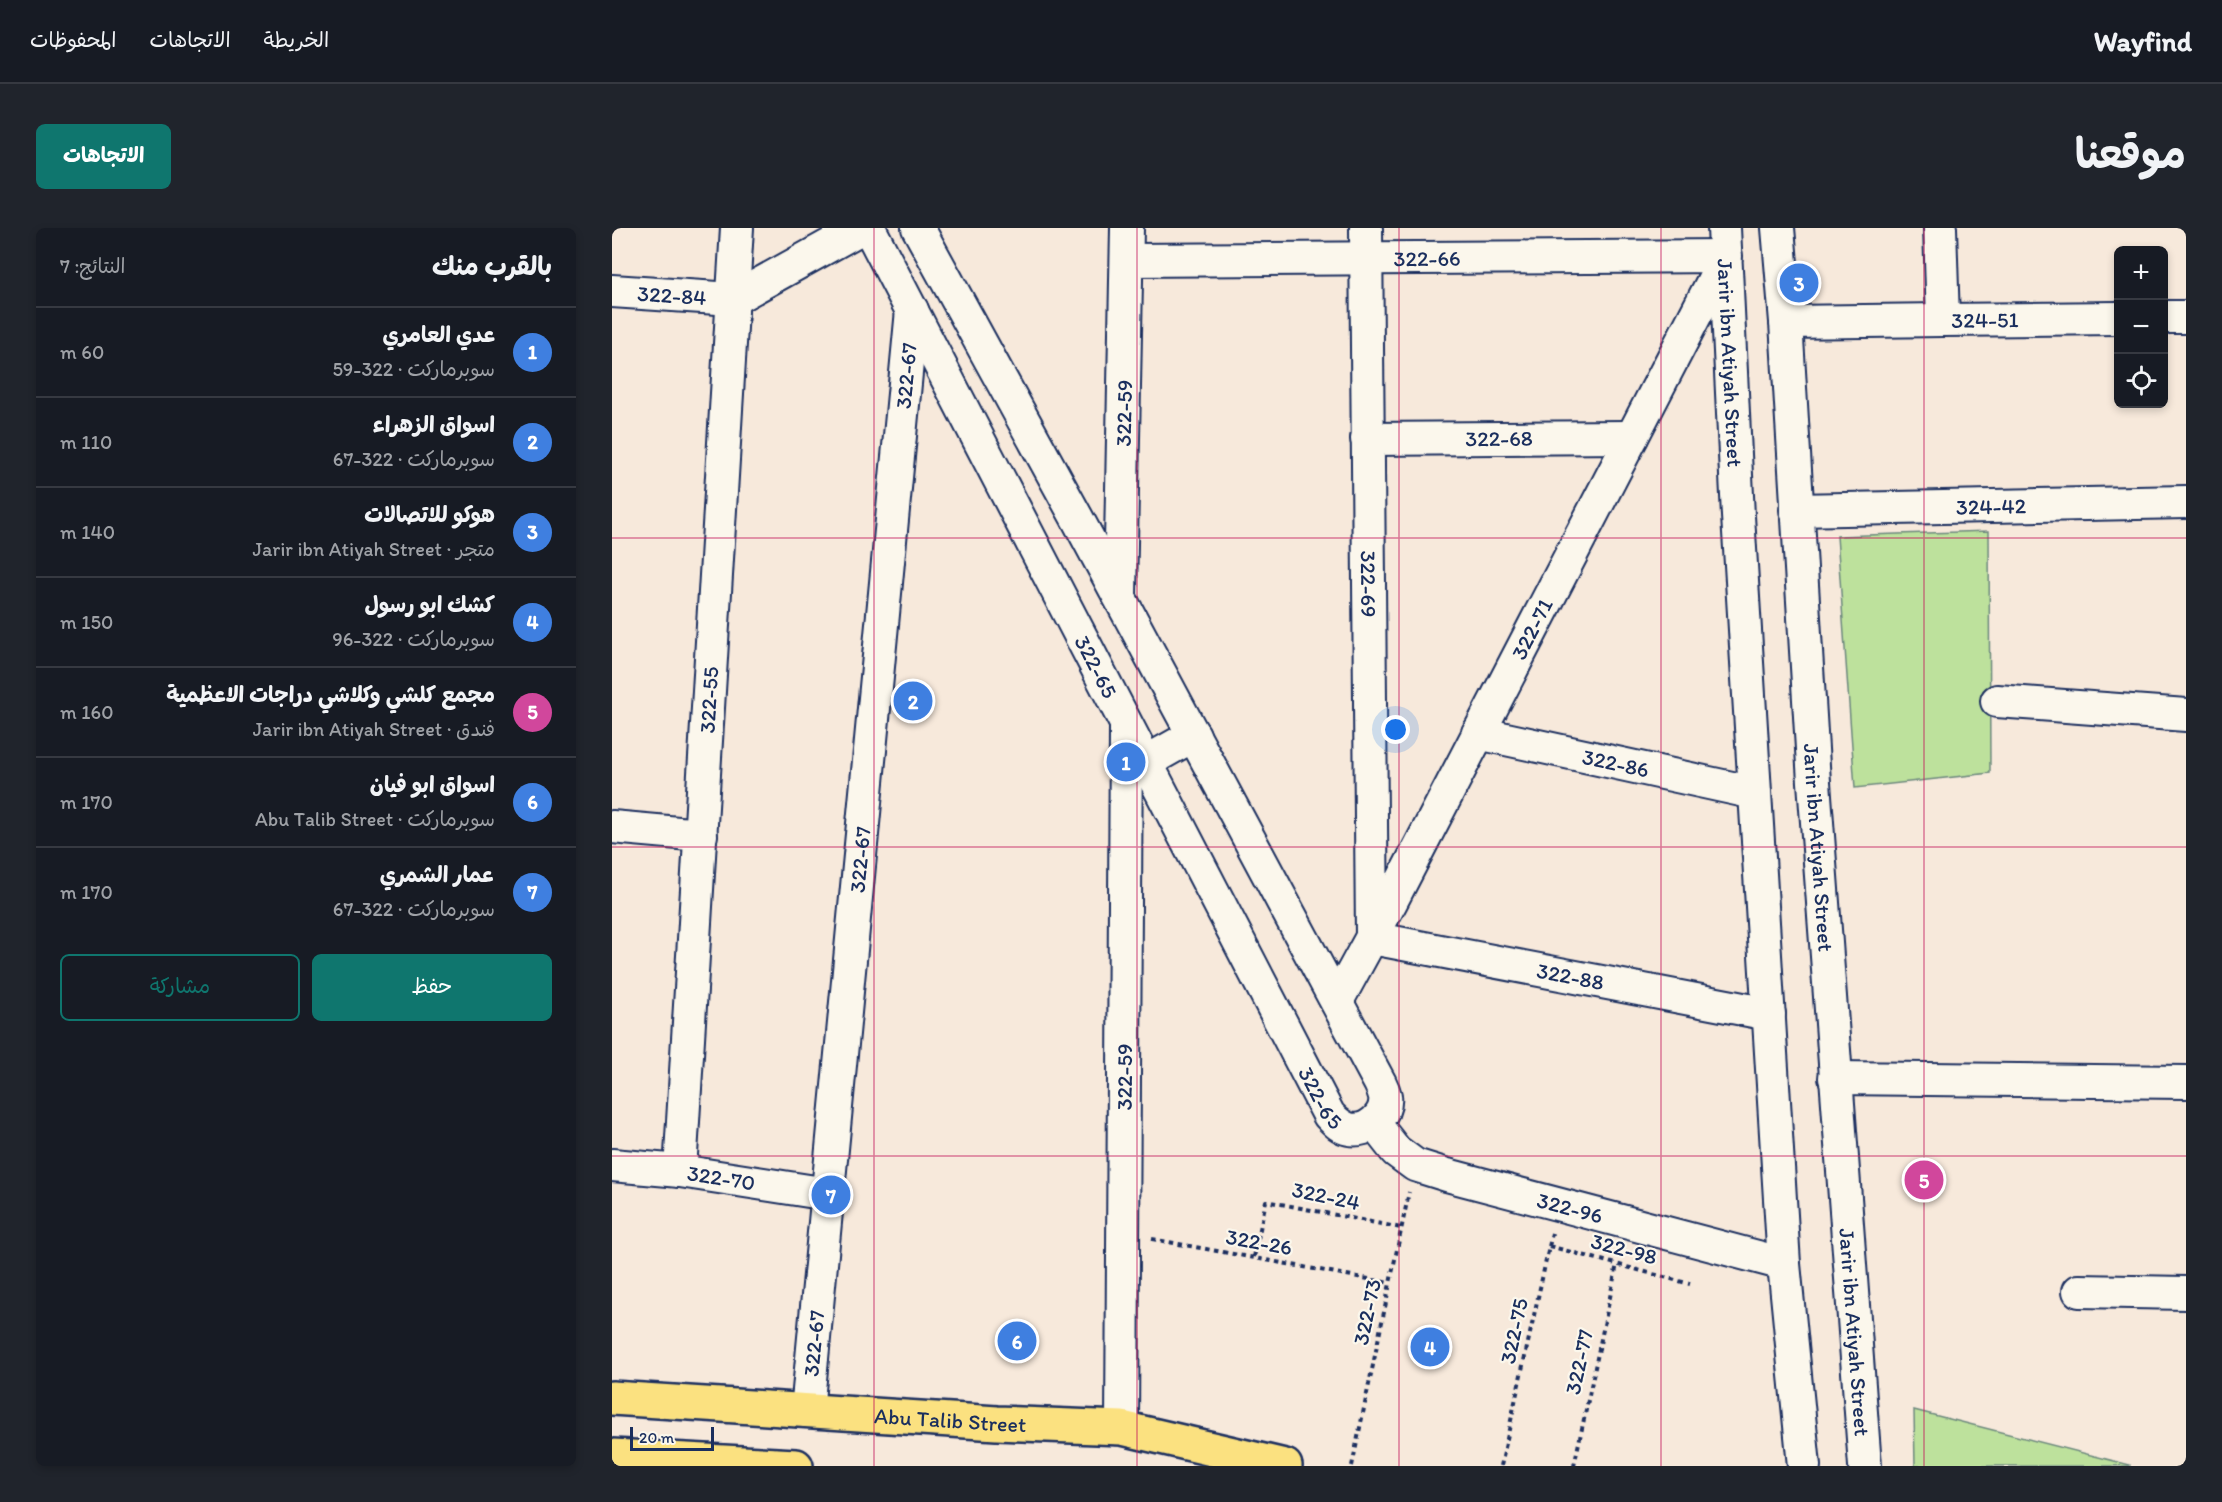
<!DOCTYPE html>
<html lang="ar">
<head>
<meta charset="utf-8">
<style>
	body { margin:0; font-family:Itim,"Playpen Sans Arabic",sans-serif; background:#20242c; color:#f1f3f6; direction:rtl }
	.controls { position:absolute; right:18px; top:18px; display:grid; overflow:hidden; border-radius:9px; box-shadow:0 3px 9px #0003 }
	.controls button { width:54px; height:54px; display:grid; place-items:center; padding:0; border:0; border-bottom:2px solid #363941; background:#171b24; color:#f1f3f6; font:30px sans-serif }
	.scale { position:absolute; left:18px; bottom:15px; width:84px; box-sizing:border-box; padding-left:6px; border:3px solid #1b2f5e; border-top:0; font-size:16px; line-height:21px; white-space:nowrap; color:#1b2f5e; -webkit-text-stroke:4px #fbf7ec; paint-order:stroke }
	.you { position:absolute; left:784px; top:502px; width:21px; height:21px; margin:-15px; border:4px solid #fff; border-radius:50%; background:#1a73e8; box-shadow:0 0 0 9px #1a73e833 }
	.badge { display:grid; place-items:center; width:39px; height:39px; border-radius:50%; background:#0f766e; color:#fff; font-size:20px; font-weight:700 }
	.pin { position:absolute; translate:-50% -50%; border:3px solid #fff; box-shadow:0 2px 6px #0006 }
	.list { margin:0; padding:0; list-style:none }
	h2 { display:flex; justify-content:space-between; align-items:center; height:78px; margin:0; padding:0 24px; font-size:26px }
	h2 small { font-size:20px; font-weight:400; color:#9ea1a6 }
	.list li { display:grid; grid-template-columns:39px 1fr auto; gap:18px; align-items:center; box-sizing:border-box; height:90px; padding:0 24px; border-top:2px solid #363941 }
	.list b { display:block; font-size:22px; white-space:nowrap }
	.list p { margin:0; font-size:20px; white-space:nowrap; color:#9ea1a6 }
	.list em { font-size:20px; font-style:normal; color:#9ea1a6 }
	.actions { display:flex; gap:12px; padding:18px 24px }
	.actions a { flex:1; padding:14px 0; border:2px solid #0f766e; border-radius:9px; text-align:center; font-size:21px; color:#0f766e }
	.actions .main { background:#0f766e; color:#fff }
	.icon { flex:none; width:33px; height:33px; fill:none; stroke:currentColor; stroke-width:2; stroke-linecap:round; stroke-linejoin:round }
	.map { position:relative; flex:none; width:1574px; height:1238px; overflow:hidden; direction:ltr; border-radius:9px }
	header { display:flex; align-items:center; gap:36px; box-sizing:border-box; height:84px; padding:0 30px; background:#171b24; border-bottom:2px solid #363941 }
	header strong { font-size:28px }
	nav { display:flex; gap:33px; margin-inline-start:auto; font-size:21px }
	.intro { display:flex; align-items:center; justify-content:space-between; box-sizing:border-box; height:144px; padding:0 36px }
	h1 { margin:0; font-size:42px }
	.button { padding:15px 27px; border-radius:9px; background:#0f766e; color:#fff; font-size:21px; font-weight:700 }
	main { display:flex; gap:36px; padding:0 36px }
	aside { flex:1; background:#171b24; border-radius:9px; box-shadow:0 3px 9px #0003 }
	.map>svg:first-child { display:block }
	.green { fill:#bde19c; stroke:#6c887d; stroke-width:1.5 }
	.lines { fill:none; stroke-linecap:round; stroke-linejoin:round }
	.minor-casing { stroke:#1b2f5e; stroke-width:36 }
	.primary-casing { stroke:#1b2f5e; stroke-width:38 }
	.path { stroke:#1b2f5e; stroke-width:4; stroke-dasharray:4.5 4.5; stroke-linecap:butt }
	.minor { stroke:#fbf7ec; stroke-width:32 }
	.primary { stroke:#fbe180; stroke-width:33 }
	.grid { fill:none; stroke:#c2185b; stroke-width:1.5; stroke-opacity:0.55 }
	.labels { text-anchor:middle; dominant-baseline:central; stroke-width:4.5; stroke-linejoin:round; paint-order:stroke }
	.street-label { font-size:22px; fill:#1b2f5e; stroke:#fbf7ec }
</style>
</head>
<body>
<header>
<strong>Wayfind</strong>
<nav><a>الخريطة</a><a>الاتجاهات</a><a>المحفوظات</a></nav>
</header>
<div class="intro"><h1>موقعنا</h1><a class="button">الاتجاهات</a></div>
<main>
<div class="map">
<svg width="1574" height="1238" viewBox="0 0 1574 1238">
	<rect width="100%" height="100%" fill="#f7e9db"/>
	<filter id="ink" filterUnits="userSpaceOnUse"><feTurbulence type="fractalNoise" baseFrequency=".0167" numOctaves="2"/><feDisplacementMap in="SourceGraphic" scale="12" xChannelSelector="R" yChannelSelector="G"/><feConvolveMatrix kernelMatrix="1 2 1 2 8 2 1 2 1" color-interpolation-filters="sRGB"/></filter>
	<g filter="url(#ink)">
		<!-- green -->
		<path class="green" d="M1377 303 1378 545 1243 560 1225 308Z
			M1302 1182 1518 1237V1238H1303Z"/>
		<g class="lines">
			<!-- minor casing -->
			<g class="minor-casing">
				<g id="minor">
					<path id="s1" d="M257 0 717 887C723 893 728 899 737 901 755 905 776 888 773 868 772 864 770 859 768 855L465 290 306 0"/>
					<path id="s2" d="M754 0 760 710 1157 786"/>
					<path id="s3" d="M1112 0 1126 288 1172 1036 1192 1238"/>
					<path id="s4" d="M1166 0 1174 94 1202 554 1253 1238"/>
					<path id="s5" d="M1328 0 1331 92 1506 90"/>
					<path id="s6" d="M515 32 1114 28 779 674 725 773"/>
					<path id="s7" d="M0 63 121 71 249 0"/>
					<path d="M1552 89H1574"/>
					<path d="M1174 94 1331 92"/>
					<path id="s8" d="M755 211 1020 209"/>
					<path id="s9" d="M1184 282 1574 274"/>
					<path id="s10" d="M508 368 515 0"/>
					<path d="M1385 473 1574 487"/>
					<path id="s11" d="M866 505 1143 565"/>
					<path d="M534 534 582 507"/>
					<path d="M0 599 89 607"/>
					<path d="M1223 850 1574 854"/>
					<path id="s12" d="M762 895 784 923 803 937 835 947 1172 1036"/>
					<path id="s13" d="M0 937 68 943 216 966"/>
					<path id="s14" d="M68 943 125 0"/>
					<path d="M1467 1063 1574 1065"/>
					<path id="s15" d="M195 1183 300 82"/>
					<path id="s16" d="M510 1200 514 500"/>
				</g>
			</g>
			<!-- primary casing -->
			<g class="primary-casing">
				<g id="primary">
					<path id="s17" d="M0 1170 385 1195 510 1200 673 1238"/>
					<path d="M0 1228 184 1238"/>
				</g>
			</g>
			<!-- path -->
			<path class="path" d="M540 1011 778 1055
				M937 1018 1078 1056
				M642 1029 654 973 789 1000
				M740 1238 797 964
				M889 1238 940 1005
				M962 1238 1005 1036"/>
			<!-- minor -->
			<use href="#minor" class="minor"/>
			<!-- primary -->
			<use href="#primary" class="primary"/>
		</g>
	</g>
	<!-- grid -->
	<path class="grid" d="M262 0V1238M525 0V1238M787 0V1238M1049 0V1238M1312 0V1238M0 310H1574M0 619H1574M0 928H1574"/>
	<g class="labels">
		<!-- street labels -->
		<g class="street-label">
			<text stroke="none"><textPath href="#s6" startOffset="300">322-66</textPath></text>
			<text stroke="none"><textPath href="#s7" startOffset="60">322-84</textPath></text>
			<text stroke="none"><textPath href="#s5" startOffset="134">324-51</textPath></text>
			<text stroke="none"><textPath href="#s3" startOffset="135">Jarir ibn Atiyah Street</textPath></text>
			<text stroke="none"><textPath href="#s15" startOffset="1040">322-67</textPath></text>
			<text stroke="none"><textPath href="#s10" startOffset="183">322-59</textPath></text>
			<text stroke="none"><textPath href="#s8" startOffset="132">322-68</textPath></text>
			<text stroke="none"><textPath href="#s9" startOffset="195">324-42</textPath></text>
			<text stroke="none"><textPath href="#s2" startOffset="356">322-69</textPath></text>
			<text transform="translate(920 401) rotate(-63)">322-71</text>
			<text stroke="none"><textPath href="#s1" startOffset="494">322-65</textPath></text>
			<text stroke="none"><textPath href="#s14" startOffset="472">322-55</textPath></text>
			<text stroke="none"><textPath href="#s11" startOffset="141">322-86</textPath></text>
			<text stroke="none"><textPath href="#s4" startOffset="621">Jarir ibn Atiyah Street</textPath></text>
			<text stroke="none"><textPath href="#s15" startOffset="554">322-67</textPath></text>
			<text stroke="none"><textPath href="#s2" startOffset="912">322-88</textPath></text>
			<text stroke="none"><textPath href="#s16" startOffset="351">322-59</textPath></text>
			<text stroke="none"><textPath href="#s1" startOffset="980">322-65</textPath></text>
			<text stroke="none"><textPath href="#s13" startOffset="110">322-70</textPath></text>
			<text transform="translate(714 968) rotate(12)">322-24</text>
			<text stroke="none"><textPath href="#s12" startOffset="220">322-96</textPath></text>
			<text transform="translate(647 1014) rotate(10)">322-26</text>
			<text transform="translate(1012 1021) rotate(15)">322-98</text>
			<text transform="translate(755 1084) rotate(-78)">322-73</text>
			<text transform="translate(902 1103) rotate(-78)">322-75</text>
			<text stroke="none"><textPath href="#s4" startOffset="1107">Jarir ibn Atiyah Street</textPath></text>
			<text stroke="none"><textPath href="#s15" startOffset="68">322-67</textPath></text>
			<text transform="translate(967 1134) rotate(-78)">322-77</text>
			<text stroke="none"><textPath href="#s17" startOffset="339">Abu Talib Street</textPath></text>
		</g>
	</g>
</svg>
<div class="controls">
<button>+</button>
<button>−</button>
<button><svg class="icon" aria-label="locate" viewBox="0 0 24 24"><circle cx="12" cy="12" r="6"/><path d="M12 2v4M12 18v4M2 12h4M18 12h4"/></svg></button>
</div>
<div class="scale">20 m</div>
<div class="you"></div>
<div class="pin badge" style="left:514px;top:534px;background:#3f7fe0">1</div>
<div class="pin badge" style="left:301px;top:473px;background:#3f7fe0">2</div>
<div class="pin badge" style="left:1187px;top:55px;background:#3f7fe0">3</div>
<div class="pin badge" style="left:818px;top:1119px;background:#3f7fe0">4</div>
<div class="pin badge" style="left:1312px;top:952px;background:#d1479c">5</div>
<div class="pin badge" style="left:405px;top:1113px;background:#3f7fe0">6</div>
<div class="pin badge" style="left:219px;top:967px;background:#3f7fe0">7</div>
</div>
<aside>
<h2>بالقرب منك<small>النتائج: 7</small></h2>
<ul class="list">
<li><span class="badge" style="background:#3f7fe0">1</span><div><b>عدي العامري</b><p>سوبرماركت · 322-59</p></div><em>60 m</em></li>
<li><span class="badge" style="background:#3f7fe0">2</span><div><b>اسواق الزهراء</b><p>سوبرماركت · 322-67</p></div><em>110 m</em></li>
<li><span class="badge" style="background:#3f7fe0">3</span><div><b>هوكو للاتصالات</b><p>متجر · Jarir ibn Atiyah Street</p></div><em>140 m</em></li>
<li><span class="badge" style="background:#3f7fe0">4</span><div><b>كشك ابو رسول</b><p>سوبرماركت · 322-96</p></div><em>150 m</em></li>
<li><span class="badge" style="background:#d1479c">5</span><div><b>مجمع كلشي وكلاشي دراجات الاعظمية</b><p>فندق · Jarir ibn Atiyah Street</p></div><em>160 m</em></li>
<li><span class="badge" style="background:#3f7fe0">6</span><div><b>اسواق ابو فيان</b><p>سوبرماركت · Abu Talib Street</p></div><em>170 m</em></li>
<li><span class="badge" style="background:#3f7fe0">7</span><div><b>عمار الشمري</b><p>سوبرماركت · 322-67</p></div><em>170 m</em></li>
</ul>
<div class="actions"><a class="main">حفظ</a><a>مشاركة</a></div>
</aside>
</main>
</body>
</html>
